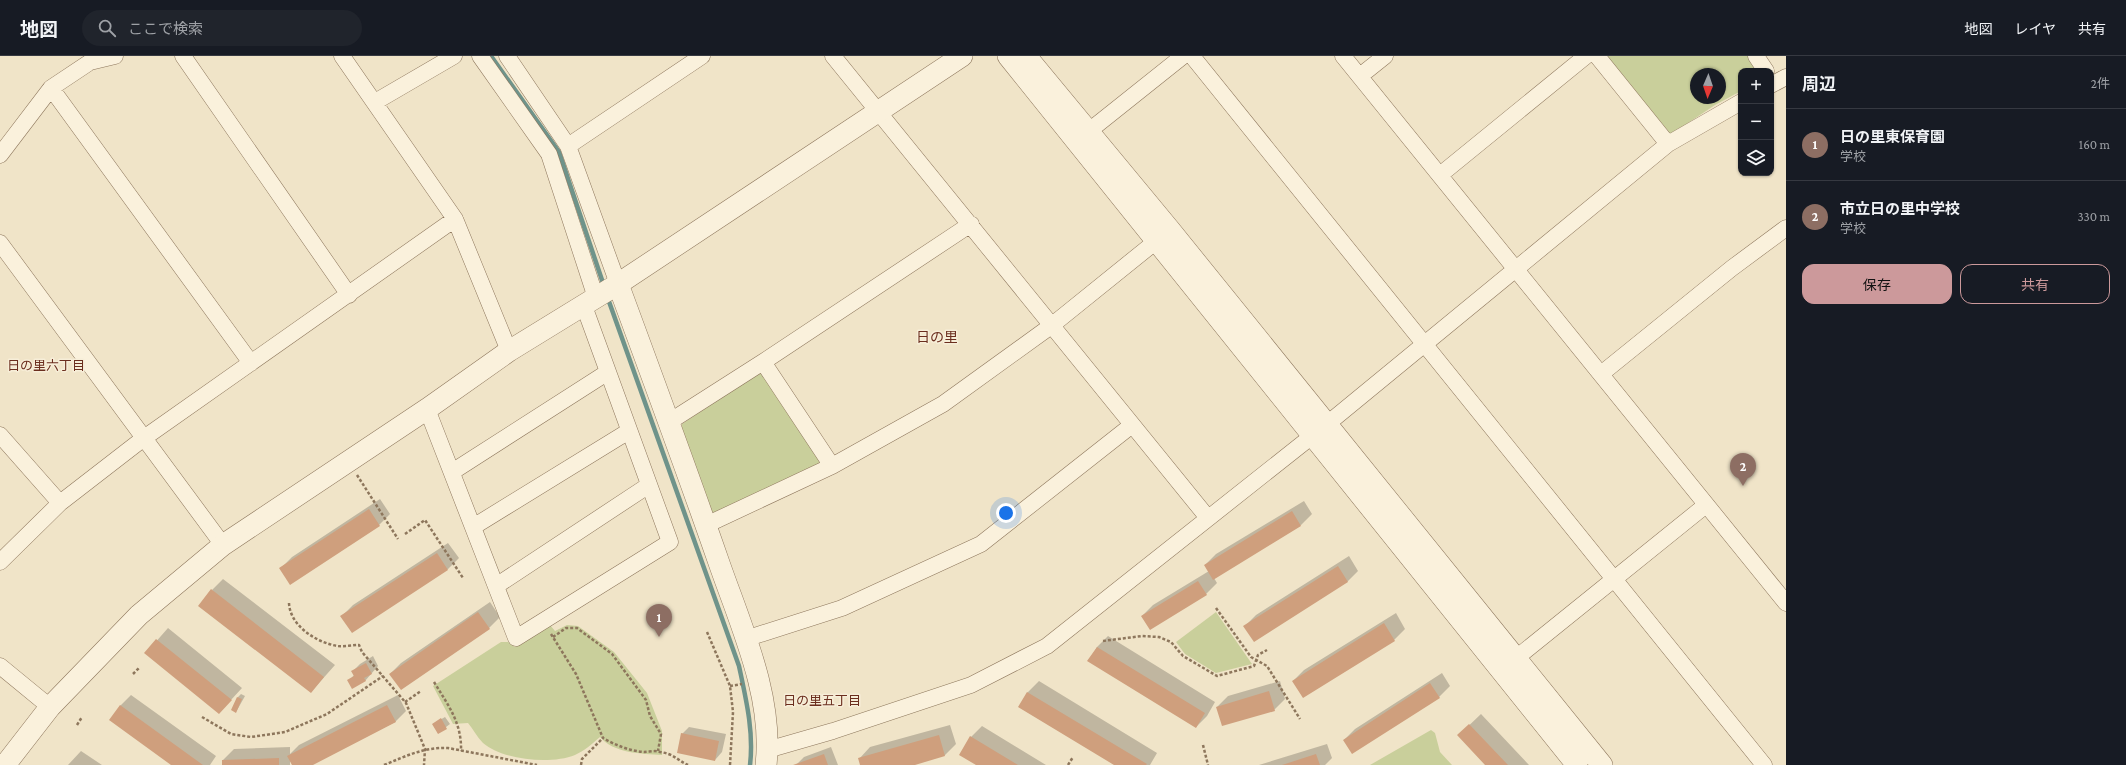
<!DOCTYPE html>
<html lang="ja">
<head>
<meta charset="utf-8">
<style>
	body { margin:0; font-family:"Crimson Pro","Noto Sans JP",serif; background:#20242c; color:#f1f3f6 }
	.controls { position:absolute; right:12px; top:12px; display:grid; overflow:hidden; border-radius:8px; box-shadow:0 1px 3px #0004 }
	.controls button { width:36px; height:36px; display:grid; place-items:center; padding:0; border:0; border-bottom:1px solid #363941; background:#171b24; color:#f1f3f6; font:20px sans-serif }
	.compass { position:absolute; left:1690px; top:12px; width:36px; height:36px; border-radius:50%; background:#171b24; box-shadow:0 1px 3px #0004; rotate:182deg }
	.you { position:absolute; left:1006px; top:457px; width:14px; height:14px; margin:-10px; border:3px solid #fff; border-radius:50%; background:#1a73e8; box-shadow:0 0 0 6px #1a73e833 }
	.badge { display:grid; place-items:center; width:26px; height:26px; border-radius:50%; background:#cc999b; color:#fff; font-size:13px; font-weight:700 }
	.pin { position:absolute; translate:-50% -33px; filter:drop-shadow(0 1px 2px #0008) }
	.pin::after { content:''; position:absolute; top:21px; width:14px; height:12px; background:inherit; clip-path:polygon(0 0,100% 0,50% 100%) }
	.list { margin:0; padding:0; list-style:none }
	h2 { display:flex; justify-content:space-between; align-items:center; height:52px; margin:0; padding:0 16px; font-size:17px }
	h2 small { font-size:13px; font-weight:400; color:#9ea1a6 }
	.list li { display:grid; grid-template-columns:26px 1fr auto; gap:12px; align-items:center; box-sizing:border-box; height:72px; padding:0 16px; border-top:1px solid #363941 }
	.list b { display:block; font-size:15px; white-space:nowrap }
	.list p { margin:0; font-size:13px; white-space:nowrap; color:#9ea1a6 }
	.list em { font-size:13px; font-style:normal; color:#9ea1a6 }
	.actions { display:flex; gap:8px; padding:12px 16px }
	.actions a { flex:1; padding:9px 0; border:1px solid #cc999b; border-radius:12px; text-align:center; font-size:14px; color:#cc999b }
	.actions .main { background:#cc999b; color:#111 }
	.icon { flex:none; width:22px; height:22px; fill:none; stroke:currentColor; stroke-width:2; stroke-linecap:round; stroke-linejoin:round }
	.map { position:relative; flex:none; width:1786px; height:709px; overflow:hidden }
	header { display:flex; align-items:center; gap:24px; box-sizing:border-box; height:56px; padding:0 20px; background:#171b24; border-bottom:1px solid #363941 }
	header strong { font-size:19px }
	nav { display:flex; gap:22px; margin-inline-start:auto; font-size:14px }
	.search { width:280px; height:36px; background:#20242c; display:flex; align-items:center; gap:10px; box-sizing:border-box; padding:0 14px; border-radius:22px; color:#9ea1a6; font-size:15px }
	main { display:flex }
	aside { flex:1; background:#171b24 }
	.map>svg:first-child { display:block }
	.green { fill:#c9cf9b; fill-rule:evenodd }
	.shadow { fill:#0003 }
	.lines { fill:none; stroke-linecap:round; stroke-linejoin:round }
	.stream { stroke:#6f938a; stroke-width:4.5 }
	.building { fill:#cf9f7d }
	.minor-casing { stroke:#8d765c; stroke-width:17 }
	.tertiary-casing { stroke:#8d765c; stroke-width:22 }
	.path { stroke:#8d765c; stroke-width:2.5; stroke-dasharray:3 2; stroke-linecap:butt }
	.minor { stroke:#faf1dc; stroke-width:16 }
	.tertiary { stroke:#faf1dc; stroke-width:21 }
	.labels { text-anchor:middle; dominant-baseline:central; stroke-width:3; stroke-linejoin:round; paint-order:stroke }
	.neighbourhood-label { font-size:13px; fill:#6b2e1e; stroke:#f7eed8 }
	.quarter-label { font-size:14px; fill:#6b2e1e; stroke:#f7eed8 }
</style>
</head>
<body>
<header>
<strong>地図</strong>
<div class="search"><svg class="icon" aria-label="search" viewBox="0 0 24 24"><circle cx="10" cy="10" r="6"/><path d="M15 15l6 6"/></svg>ここで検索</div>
<nav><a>地図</a><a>レイヤ</a><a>共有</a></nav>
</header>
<main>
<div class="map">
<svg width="1786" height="709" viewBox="0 0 1786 709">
	<rect width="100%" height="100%" fill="#f0e4c8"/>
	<!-- green -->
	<path class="green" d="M1605 0H1748L1758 15H1741V35L1715 49 1673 77H1665ZM1696 18H1720V42H1696Z
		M765 316 820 399 819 408 718 458 710 456 681 376 682 368 758 317Z
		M1216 556 1252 608 1216 617 1185 598 1176 586Z
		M550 569 555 575 567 569 578 570 614 596 647 637 662 675V699C642 698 613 697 600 681 592 688 584 695 575 699 550 709 503 704 483 687 477 681 473 673 468 667L453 668 433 630 501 586H508L515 591Z
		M1431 674 1435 677 1440 696 1452 709H1370Z"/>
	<!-- shadow -->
	<path class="shadow" d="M380 443 390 458 379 469 281 512 292 501Z
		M1304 445 1312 458 1301 469 1214 522 1217 527 1206 538 1142 560 1153 549 1209 515 1205 509 1216 498Z
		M448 487 459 502 448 513 352 576 342 560 353 549Z
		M1349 500 1358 515 1347 526 1245 570 1256 559Z
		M223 523 335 609 311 636 212 534Z
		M490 546 500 561 489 572 390 618 401 607Z
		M1396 557 1405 573 1394 584 1303 641 1293 625 1304 614Z
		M168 572 242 632 219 657 146 597Z
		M1108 580 1215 646 1207 660 1196 671 1089 605 1097 591Z
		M373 600 378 610 365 625H349L354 619 352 616 360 608Z
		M1442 617 1450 630 1439 641 1344 684 1355 673Z
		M1039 625 1157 697 1150 709H1116L1019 651 1028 636Z
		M1280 625 1285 643 1274 654 1217 651 1228 640Z
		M241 638 245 640 236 656 238 641Z
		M131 639 216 700 210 709H172L120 650Z
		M398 639 406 655 395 666 311 709H293L290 704V709H223V704L234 693 290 691V698L299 689Z
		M1481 658 1529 709H1486L1459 679Z
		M445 661 450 668 438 677 433 668Z
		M950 669 956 688 945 699 911 709H861L859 703 870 691Z
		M982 670 1046 709H978L960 698 971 681Z
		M689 671 726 678 722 696 715 704 682 678Z
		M1327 688 1332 702 1325 709H1259Z
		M831 691 838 709H796L804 701Z
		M81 695 102 709H68Z"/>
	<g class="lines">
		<!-- stream -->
		<path class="stream" d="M491 0 559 96 604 230
			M607 240 739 610C746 643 754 676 750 709"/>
	</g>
	<!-- building -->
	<path class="building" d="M369 453 380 470 290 529 279 512Z
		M1292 455 1301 470 1213 524 1204 509Z
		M437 497 448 514 352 577 340 560Z
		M1338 510 1348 526 1254 586 1243 570Z
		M1198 525 1207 539 1150 574 1141 560Z
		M211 533 324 621 311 637 198 550Z
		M478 556 490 573 401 634 389 618Z
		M1384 567 1395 585 1303 642 1292 625Z
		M156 583 232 644 219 658 144 597Z
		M1097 591 1205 657 1196 672 1087 605Z
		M366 607 372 618 364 622 366 625 352 633 347 624 354 620 351 615Z
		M1430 627 1440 642 1352 698 1343 684Z
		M1269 635 1275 655 1222 670 1216 651Z
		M1027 636 1147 708 1146 709H1114L1018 651Z
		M237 641 242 643 236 657 231 654Z
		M120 649 203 709H171L109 664Z
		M387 649 396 666 313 709H292L287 700Z
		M441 662 447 673 438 678 432 668Z
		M1469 668 1508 709H1485L1457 679Z
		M681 677 719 685 715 705 677 697Z
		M939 679 945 700 915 709H860L858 702Z
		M970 680 1018 709H976L959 699Z
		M824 698 828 709H793Z
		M1316 698 1320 709H1282Z
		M279 702V709H222V704Z"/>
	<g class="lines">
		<!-- minor casing -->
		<g class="minor-casing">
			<path id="minor" d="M183 0 349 239
				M342 0 455 163 509 295
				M480 0 549 98 596 242
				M507 0 568 90 618 228
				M833 0 1208 462
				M1192 0 1764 709
				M1343 0 1786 547
				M1597 0 1668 88
				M1756 0 1766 15
				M1360 20 1385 0
				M1771 29 1786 21
				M51 32 251 307
				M375 46 454 0
				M1089 75 1183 0
				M568 90 702 0
				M0 99 51 32 90 6 115 0
				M1440 119 1586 0
				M0 187 223 489
				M763 306 832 410
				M1601 318 1732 212 1786 172
				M427 353 516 582 670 486 584 250
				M669 366 763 306 971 168
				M0 379 60 447
				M452 416 608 316
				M706 469 832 410 943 348 1051 270 1165 178
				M473 471 629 375
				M0 506 60 447 144 382 455 163
				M496 530 649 429
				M745 583 842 552 981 488 1132 369
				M1515 603 1706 449
				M0 610 50 651
				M767 694 833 675 971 629 1047 590 1326 369 1668 88 1741 46"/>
		</g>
		<!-- tertiary casing -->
		<g class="tertiary-casing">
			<path id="tertiary" d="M1008 0 1577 709
				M1026 0 1170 174 1602 709
				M618 228C652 320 686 412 718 504 740 568 774 640 766 709
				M5 709 50 651 139 559 223 489 427 353 509 295 618 228 962 0"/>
		</g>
		<!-- path -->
		<path class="path" d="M357 419 398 483
			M405 478 425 464 463 522
			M289 547C290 570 316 586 337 590 344 591 352 589 359 589L362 596 406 647 425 693 424 709
			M1216 552 1251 601 1267 610 1300 663
			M707 576 730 630 733 656 730 709
			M551 578 576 618 603 682C615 689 630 695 644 696 649 696 655 694 660 696 674 698 677 704 688 709
			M553 581 566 572H577L612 598 646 644 650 660 661 678 658 695
			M1103 585 1142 580 1159 581 1171 586 1183 600 1217 620 1254 610 1258 599 1267 594
			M133 618 139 612
			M434 626C448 649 462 667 461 695
			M730 630 742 628
			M405 646 421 635
			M202 661 231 678 251 681 285 676 327 658 383 620
			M77 669 82 661
			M1203 689 1208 709
			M384 709C406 700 424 691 448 692L537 709
			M581 709 582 703 603 682
			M1068 709 1073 701"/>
		<!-- minor -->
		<use href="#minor" class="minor"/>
		<!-- tertiary -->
		<use href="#tertiary" class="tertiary"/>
	</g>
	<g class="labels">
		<!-- neighbourhood labels -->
		<g class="neighbourhood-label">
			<text x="46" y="309">日の里六丁目</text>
			<text x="822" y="644">日の里五丁目</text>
		</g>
		<!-- quarter labels -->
		<g class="quarter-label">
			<text x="937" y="281">日の里</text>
		</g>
	</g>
</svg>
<div class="controls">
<button>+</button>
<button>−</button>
<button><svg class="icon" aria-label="layers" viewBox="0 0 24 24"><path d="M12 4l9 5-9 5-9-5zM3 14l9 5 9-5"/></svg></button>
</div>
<svg class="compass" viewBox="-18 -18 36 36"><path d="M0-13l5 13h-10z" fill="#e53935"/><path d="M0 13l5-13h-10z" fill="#9ea1a6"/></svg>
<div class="you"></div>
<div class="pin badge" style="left:659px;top:581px;background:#8d6e63">1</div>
<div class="pin badge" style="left:1743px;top:430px;background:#8d6e63">2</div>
</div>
<aside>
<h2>周辺<small>2件</small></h2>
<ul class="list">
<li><span class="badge" style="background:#8d6e63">1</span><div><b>日の里東保育園</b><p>学校</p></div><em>160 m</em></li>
<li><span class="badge" style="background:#8d6e63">2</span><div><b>市立日の里中学校</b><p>学校</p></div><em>330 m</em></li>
</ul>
<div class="actions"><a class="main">保存</a><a>共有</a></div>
</aside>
</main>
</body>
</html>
